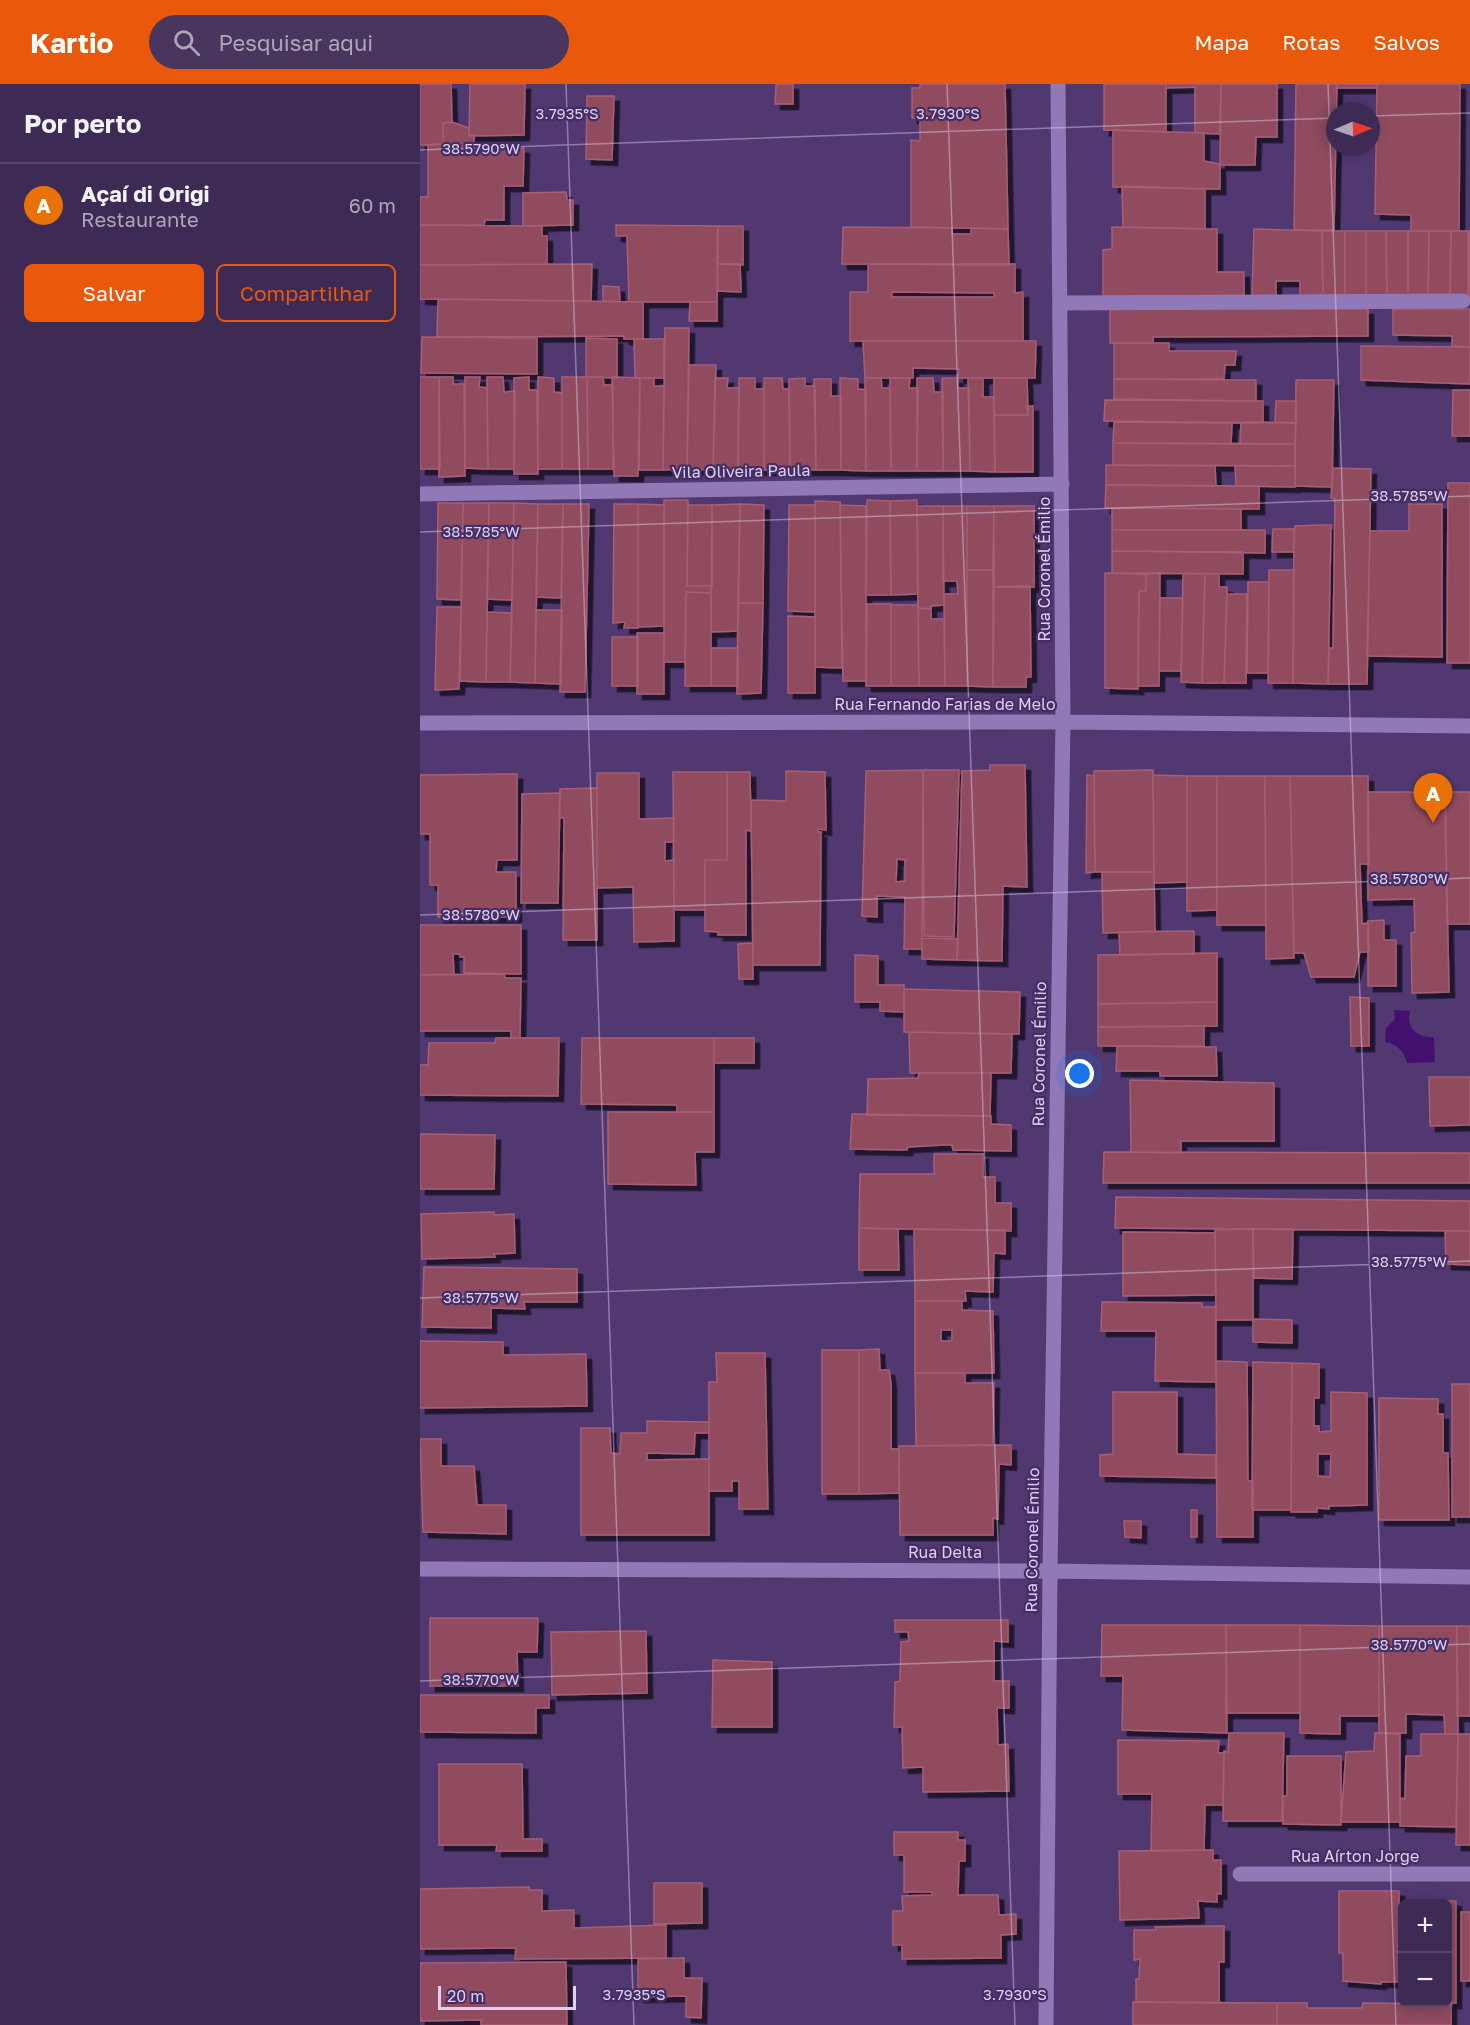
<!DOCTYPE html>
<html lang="pt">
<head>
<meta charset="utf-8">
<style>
	body { margin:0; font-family:"Golos Text",sans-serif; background:#48365f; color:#f1f3f6 }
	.controls { position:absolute; right:18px; bottom:18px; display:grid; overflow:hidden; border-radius:9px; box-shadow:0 3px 15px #0003 }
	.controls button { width:54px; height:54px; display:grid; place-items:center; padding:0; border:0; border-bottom:2px solid #56466c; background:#3d2a55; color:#f1f3f6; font:30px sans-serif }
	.compass { position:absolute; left:906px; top:18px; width:54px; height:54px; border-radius:50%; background:#3d2a55; box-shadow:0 3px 15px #0003; rotate:88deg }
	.scale { position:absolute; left:18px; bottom:15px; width:138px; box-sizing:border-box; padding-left:6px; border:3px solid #ddd1f3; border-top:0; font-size:16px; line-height:21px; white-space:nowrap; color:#ddd1f3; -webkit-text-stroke:4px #462e65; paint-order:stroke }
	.you { position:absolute; left:660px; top:990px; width:21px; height:21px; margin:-15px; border:4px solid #fff; border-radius:50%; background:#1a73e8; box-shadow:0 0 0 9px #1a73e833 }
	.badge { display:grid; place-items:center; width:39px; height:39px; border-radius:50%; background:#ea580c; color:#fff; font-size:20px; font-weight:700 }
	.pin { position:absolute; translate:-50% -50px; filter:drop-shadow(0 2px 3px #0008) }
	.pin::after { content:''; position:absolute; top:32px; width:21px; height:18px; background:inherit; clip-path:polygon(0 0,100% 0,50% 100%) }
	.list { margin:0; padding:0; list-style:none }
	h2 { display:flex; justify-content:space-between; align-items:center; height:78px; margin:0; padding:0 24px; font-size:26px }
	h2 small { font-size:20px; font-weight:400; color:#ada7b9 }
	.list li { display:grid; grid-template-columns:39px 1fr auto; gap:18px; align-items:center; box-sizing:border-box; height:84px; padding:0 24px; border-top:2px solid #56466c }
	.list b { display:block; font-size:22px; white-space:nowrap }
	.list p { margin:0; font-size:20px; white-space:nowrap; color:#ada7b9 }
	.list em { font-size:20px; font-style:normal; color:#ada7b9 }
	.actions { display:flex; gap:12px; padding:18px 24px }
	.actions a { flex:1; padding:14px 0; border:2px solid #ea580c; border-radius:9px; text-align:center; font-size:21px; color:#ea580c }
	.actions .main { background:#ea580c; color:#fff }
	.icon { flex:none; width:33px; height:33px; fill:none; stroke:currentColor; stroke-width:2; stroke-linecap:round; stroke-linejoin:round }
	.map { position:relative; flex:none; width:1050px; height:1941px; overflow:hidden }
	header { display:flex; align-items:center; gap:36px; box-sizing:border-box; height:84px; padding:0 30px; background:#ea580c; color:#fff }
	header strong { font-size:28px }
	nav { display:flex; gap:33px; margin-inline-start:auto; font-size:21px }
	.search { width:420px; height:54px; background:#48365f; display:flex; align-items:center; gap:15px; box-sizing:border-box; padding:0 21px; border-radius:33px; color:#ada7b9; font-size:22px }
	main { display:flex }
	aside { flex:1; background:#3d2a55 }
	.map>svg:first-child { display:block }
	.water { fill:#43106f }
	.building { fill:#904b5f; stroke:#a75f74; stroke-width:1.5; fill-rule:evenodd; filter:url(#shadow) }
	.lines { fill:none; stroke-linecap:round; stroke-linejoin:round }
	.minor { stroke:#9178b6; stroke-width:15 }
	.ticks { fill:none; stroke:#ddd1f3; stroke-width:1.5; stroke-opacity:0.45 }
	.labels { text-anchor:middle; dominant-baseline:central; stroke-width:4.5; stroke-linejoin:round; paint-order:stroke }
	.street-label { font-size:16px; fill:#ddd1f3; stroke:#462e65 }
	.ticks-label { font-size:15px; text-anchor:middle; fill:#ddd1f3; stroke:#462e65; stroke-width:4.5; stroke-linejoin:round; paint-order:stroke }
</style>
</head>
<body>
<header>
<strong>Kartio</strong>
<div class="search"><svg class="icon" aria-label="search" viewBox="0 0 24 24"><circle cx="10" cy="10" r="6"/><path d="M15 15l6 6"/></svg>Pesquisar aqui</div>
<nav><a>Mapa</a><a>Rotas</a><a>Salvos</a></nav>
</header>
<main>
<aside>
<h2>Por perto<small></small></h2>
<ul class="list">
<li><span class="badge" style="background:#e8710a">A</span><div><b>Açaí di Origi</b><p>Restaurante</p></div><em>60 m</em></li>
</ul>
<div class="actions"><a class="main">Salvar</a><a>Compartilhar</a></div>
</aside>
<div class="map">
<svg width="1050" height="1941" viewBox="0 0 1050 1941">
	<defs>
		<filter id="shadow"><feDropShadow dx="5.5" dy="5.5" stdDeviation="0" flood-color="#0009"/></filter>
	</defs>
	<rect width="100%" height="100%" fill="#513871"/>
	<!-- water -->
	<path class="water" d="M974 926 990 927C985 945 999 954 1014 953L1015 978 987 979C984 967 977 960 965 958L966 944 975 935Z"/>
	<!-- building -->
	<path class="building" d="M0 0H31L32 38 23 39V60L0 61Z
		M50 0H105L104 51 49 52Z
		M356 0H373V20H355Z
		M500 0H585L588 145 491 143V56L500 57V34H492V4H500Z
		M684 0H746V48L684 46Z
		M746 0H801L800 50 775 49V3L746 4Z
		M801 0H857V53H836L835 81H800Z
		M876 0H917L914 146H874Z
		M917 0H957V4H916Z
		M957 0H1040L1039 147H991V131L955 130Z
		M167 12H194L192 76 166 75Z
		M32 38 49 44V52L54 51V63L104 64 103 102H84V136H65L64 141H0V113H8V61L23 60V39Z
		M693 46 784 49V77L800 80V105L693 103Z
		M702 102 785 105V145L703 143Z
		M146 108 147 116H153V141L103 142V109Z
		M0 141 122 142V152H127V180L0 181Z
		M196 141 298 142 297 218H209L207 152H196Z
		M298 142H323V181L297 180Z
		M423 143 532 144V150H551V144L588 145 589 181 422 180Z
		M692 143 797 145V188H824V212H683V166L692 165Z
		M834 145 902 147 903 213 880 212V197H856V213H832Z
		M902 147H925V213H903Z
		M925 147H946V213H925Z
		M946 147H966L967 213H946Z
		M966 147H988V213H967Z
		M988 147H1009L1008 213H988Z
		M1009 147H1031L1030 213H1008Z
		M1031 147H1048V213H1030Z
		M1048 147H1050V217L1048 213Z
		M172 180 171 217 0 215V181Z
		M297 180H320L321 208 298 207Z
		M448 180H595V209L603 208V257H430V208H448ZM472 208 574 209V213H472Z
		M183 202 199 203 200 218 183 217Z
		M18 215 223 218V255H204V252L17 253Z
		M270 218H297V237H269Z
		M690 224 948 225V252L733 253V259H690Z
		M973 225H1050V263L1032 262V252L973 251Z
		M245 244H269L267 385 243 386Z
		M2 253 117 254V290L1 289Z
		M166 254 197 255V294L166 293Z
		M214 255H244V294H215Z
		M443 257H616L615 294H538L539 285 493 284V294H445Z
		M694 259H749V267H816L815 281H805L804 295H694Z
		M941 262 1050 263V300L941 296Z
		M269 281H296L293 386 267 385Z
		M0 293H19L20 385H0Z
		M19 293H33V300H44L45 392 19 393Z
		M45 293H60L59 303 67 304 68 385 45 384Z
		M67 293H83L84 308 95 307 94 385H68Z
		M109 293V306H117L118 390H94V294Z
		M118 293 134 294V308L142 309V385H118Z
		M142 293H167L168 385H142Z
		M167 293H183L184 301H193V385H168Z
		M192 293 220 294 218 392H194Z
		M220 294H234V302H244L243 386H219Z
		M295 294H308L307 304H319L318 386H293Z
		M319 294H335V305H344V386H318Z
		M344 294H362L363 305H369L370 386H344Z
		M385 294V302H395L396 386H370L369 295Z
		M420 294 438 295V305L446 306V387L421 386Z
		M445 294H461L462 304H470L471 387H446Z
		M470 294H490L489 304H498L497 387H471Z
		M497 294H513L514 308H523V387H497Z
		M522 294H538V304H549L550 387H523Z
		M548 294H563V313H574L575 388 550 387Z
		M574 294H607L608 331H574Z
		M394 295H411V312H421V386H396Z
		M694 295 836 296V317L694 315Z
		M876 296H914L912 403 875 402Z
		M1033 306H1050V352H1032Z
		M685 316 843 317V339L684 337Z
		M856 317H876V339H855Z
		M607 322H613V388H575L574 331H608Z
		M694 338 812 339 811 360 693 359Z
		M829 338 876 339 875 360H820L821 339Z
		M693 359 875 360V382L693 381Z
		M686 381 795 382 796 402 686 401Z
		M815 382H875V403L816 402Z
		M913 384 951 385 947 600H908L909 564H913L915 415 911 414Z
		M1028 399H1050V579H1027Z
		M686 401 839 402V425L685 424Z
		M244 416H268L267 502H292L291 509 266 508 265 578H244Z
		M447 416 470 417 471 511H446Z
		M497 416 498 510 471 511 470 417Z
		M395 417 420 418 422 584 395 583Z
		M18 419H43L41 516 17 515Z
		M43 419H69L66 598 40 597Z
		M69 419H94L92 516 67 515Z
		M94 419 118 420 115 599 90 598Z
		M118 420H143L141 514 116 513Z
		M143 420H169L165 608H140Z
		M194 420H218V544H204L205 538 193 539Z
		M218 420 244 421V542L218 543Z
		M320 420 344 421 343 519H318Z
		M320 420 318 547 291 548 292 421Z
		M989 420H1022V573L947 572 950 447H989Z
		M268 421H292V502H267Z
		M369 421H395V528L368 527Z
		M420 421 446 422V597H423Z
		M497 422H523L524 521 511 522V525L498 524Z
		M523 422H547V602H525L524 510H538L537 497H523Z
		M547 422H574L573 486H547Z
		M574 422H614V503H574Z
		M692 424 821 425V446H692Z
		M901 441H911L908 600 873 599 874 445 875 442Z
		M853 445H874V468H852Z
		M692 446H845V469L692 467Z
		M692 467 823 468V490L692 489Z
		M547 486H573V603L547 602Z
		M849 486H874L873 599H848Z
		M685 489 726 490V507H719L718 605 685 604Z
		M740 489 739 602H718L719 507H726V490Z
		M763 490H785L782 599 761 598Z
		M785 490H799V503H807L804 599H782Z
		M828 498H849L848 589H827Z
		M610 502 611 593H606V603H573L574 503Z
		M266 508 291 509V602H265Z
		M807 510H827L826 599H804Z
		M740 514H763L761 587H739Z
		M318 519H343L341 609 317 610Z
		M447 520H471V602H446Z
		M471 521H498L499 602H471Z
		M17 523H41L39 605 15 606Z
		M498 524 511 525V535H524L525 602H499Z
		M116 526H142L141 600 115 599Z
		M67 528 92 529 90 598H66Z
		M368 532 395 533V609H368Z
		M217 549H244V610H217Z
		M192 553H218V602H192Z
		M291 564H318V602H291Z
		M570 681H605L607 803 583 802 582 877 537 876 542 687 570 686Z
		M503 686 502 865H484L485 813 457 812V833L442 832 446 687ZM477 775 485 776V797L476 798Z
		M503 686H539L534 853 504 852Z
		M733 686 734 788H675L674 687Z
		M366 687 405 688 406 746 398 745V748H401L400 881H333L331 716 366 717Z
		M253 688H307V776H285V826H254Z
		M307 688H330L331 747 326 746V851H298V848L285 847V776H307Z
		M177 689H219V735L254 734V758H245V777L254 776V857L214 858 213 803 177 804Z
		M97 690V776H77L76 788H96V833H18V801H10V750H0V691Z
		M667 691 674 692 675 788 666 789Z
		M733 691 767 692V798L734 799Z
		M767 692H797V826L767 827Z
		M797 692H845L846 841H797Z
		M845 692H870L874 874 846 875Z
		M870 692H948L949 780H940L942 840 948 839 949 868H940L934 893H891L884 869H874Z
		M177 704V856H143L144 734H139L140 705Z
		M948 708H1025L1029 908 992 909 991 849 995 848 994 815 948 816Z
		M1025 708H1050V840H1027Z
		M140 709 138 819H101L102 710Z
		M682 788H734L735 848 683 849Z
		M964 836V856H976V902H948V837Z
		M0 841H101V890L44 889V873H40V870H33L34 891H0Z
		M774 847V870L700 871 699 848Z
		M502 854 538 855 537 876 502 875Z
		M333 859V895H319L318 860Z
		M797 869V918L678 920V871Z
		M435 871 458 872V901H484V928L460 927V918H435Z
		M84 890 85 894H101L100 954H91V947H0V891Z
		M484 905 600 908 599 950 484 948Z
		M930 913 949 914V962H931Z
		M797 918V942L678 943V920Z
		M784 942V962H678V943Z
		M489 948 592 950 591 989H490Z
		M76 954H139L138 1012 0 1011V981H8L9 959H75Z
		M162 954H294V1028H257V1021L161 1020Z
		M294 954H334V979H294Z
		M697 962 796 963 797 992H740V987H696Z
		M499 989H571L570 1032 447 1031 448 995 498 994Z
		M1009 993H1050V1041L1010 1042Z
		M710 996 854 999V1057H761V1069L711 1068Z
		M188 1028H294V1068H275L276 1101 188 1100Z
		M432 1030 571 1032V1040L591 1041V1067L533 1066 532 1061H523L488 1063 487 1066 430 1065Z
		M0 1050 75 1051 74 1105H0Z
		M684 1068 1050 1069V1099H683Z
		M514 1070H563V1093H575V1119H591V1147L439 1144 440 1090H514Z
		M696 1113 1050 1117V1147L695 1144Z
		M74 1128V1131L94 1130 95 1169 74 1170 75 1173 2 1175 1 1130Z
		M439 1144 478 1145 479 1186H439Z
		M494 1145 585 1146V1170L574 1169 573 1208 545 1207 546 1217H495Z
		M833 1145V1236H796L795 1146Z
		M833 1145H873L872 1195 834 1194Z
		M1025 1147H1050V1181L1026 1180Z
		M703 1148 795 1149 796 1211 703 1212Z
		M4 1183 157 1185V1218H104L105 1225 71 1224V1244L2 1243Z
		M495 1217H542V1226L573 1227 574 1289H495ZM521 1246H532V1257H521Z
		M682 1218 782 1219V1223H796V1298L735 1297 736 1247H681Z
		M833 1235 872 1236V1259L833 1258Z
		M0 1257 83 1258V1271L166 1270 167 1322 0 1324Z
		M459 1265 460 1286H469L471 1299V1365H479V1409L439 1410V1266Z
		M402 1266H439V1410H402Z
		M296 1269H345L348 1425H319V1397H312V1407H289V1298H297Z
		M796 1277 827 1278 828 1397H833V1453H797Z
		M833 1278 872 1279 871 1426H832Z
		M872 1279 899 1280V1314H894V1342H899V1348L911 1347V1308L947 1309V1421L909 1422V1425L897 1424V1428H871ZM898 1370H911L910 1393 898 1392Z
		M495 1289H545V1299H574L573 1361 496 1362Z
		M1032 1300H1050V1433H1032Z
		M693 1308H757V1370L796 1371V1394L680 1392V1371L693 1370Z
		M959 1314 1018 1315V1330H1023V1369H1028L1029 1436H959Z
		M227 1337 289 1338V1349H275L274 1370 227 1369V1376L289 1375V1451H161V1344H190L191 1369 200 1370 201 1349H227Z
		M0 1355H21V1382H54L57 1421H86V1450L3 1448Z
		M591 1361V1381L579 1380 578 1435 573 1434V1451H480L479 1362Z
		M771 1426H777V1453H771Z
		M704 1437H721V1454L705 1453Z
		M10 1534H118L117 1568H97L98 1602H10Z
		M475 1536H588V1558L574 1557V1597H589V1624H577L578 1661 588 1660 589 1707 503 1708V1683L483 1684 482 1643H474L475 1598 480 1597 481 1558 489 1557 488 1548H475Z
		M682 1541H806L807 1649 702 1646 703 1592H681Z
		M806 1541H880V1629H806Z
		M880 1541 959 1542V1632H920V1650L880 1649Z
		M959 1542H1037L1038 1650H1025L1024 1631 986 1630V1649H959Z
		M1037 1542H1050V1632H1037Z
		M226 1547 227 1609 132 1611 131 1548Z
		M293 1576 352 1578V1643H292Z
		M0 1611H129V1624H116V1649L0 1648Z
		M809 1649H864L862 1737H803L804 1667 808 1668Z
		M955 1649 980 1650V1738H921L926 1668 954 1667Z
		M1001 1650H1038L1036 1743 980 1742V1714L985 1715 986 1672H1001Z
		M1038 1650H1050V1761H1036Z
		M698 1656 799 1657 798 1669H804L803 1721H785L784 1766 731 1767 732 1710H698Z
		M867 1672H921V1741L863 1740V1712H867Z
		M19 1680H102L103 1755H122V1767H76L77 1761H19Z
		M474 1748H538V1756H545V1777H539L538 1811H578L579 1831 596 1830V1850L581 1851V1874L482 1875V1861H473V1827H483L482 1812 512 1811V1808H484V1771H474Z
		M793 1766V1776H801V1810L797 1809V1818L778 1817 779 1834 700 1836 699 1767Z
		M234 1799H282V1839L234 1840Z
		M109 1803V1806H122V1827L154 1826V1844L246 1841V1874L95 1875 96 1864 0 1865V1805Z
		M919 1807H979V1898H961V1900L923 1897V1869H919Z
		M1024 1817H1036V1919L1006 1920 1028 1918V1820H1024Z
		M979 1825H982V1870H978Z
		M1041 1828H1050V1897H1041Z
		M804 1842V1878H799V1919L716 1918V1895H719L720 1875 714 1876V1846H736L735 1843Z
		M264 1874V1894H282L281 1934 266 1933V1912L218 1913V1875Z
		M146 1878 147 1941H61V1936L0 1937V1879Z
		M713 1918 857 1919V1941H713Z
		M857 1919H887V1924H942L943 1919 1031 1920V1941H857Z"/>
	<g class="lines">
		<!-- minor -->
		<path class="minor" d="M640 219 1043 217
			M0 410 642 400
			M0 639 643 638 1050 642
			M0 1485 630 1487 1050 1493
			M820 1790H1050
			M626 1941 630 1487 643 638 638 0"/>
	</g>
	<!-- ticks -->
	<path class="ticks" d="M146 0 214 1941M527 0 595 1941M908 0 976 1941M951 32 1050 29M0 66 915 34M0 448 1050 412M0 831 1050 794M0 1214 1050 1177M0 1597 1050 1560"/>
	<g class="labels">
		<!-- street labels -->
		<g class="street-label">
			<text transform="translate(321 387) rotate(-1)">Vila Oliveira Paula</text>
			<text transform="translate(624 485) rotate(-90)">Rua Coronel Émilio</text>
			<text x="525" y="620">Rua Fernando Farias de Melo</text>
			<text transform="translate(619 970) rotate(-89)">Rua Coronel Émilio</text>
			<text transform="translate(612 1456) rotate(-89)">Rua Coronel Émilio</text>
			<text x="525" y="1468">Rua Delta</text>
			<text x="935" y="1772">Rua Aírton Jorge</text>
		</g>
	</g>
	<g class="ticks-label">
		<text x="147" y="35">3.7935°S</text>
		<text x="528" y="35">3.7930°S</text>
		<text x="61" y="70">38.5790°W</text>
		<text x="989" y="417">38.5785°W</text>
		<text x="61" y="453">38.5785°W</text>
		<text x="989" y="800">38.5780°W</text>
		<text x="61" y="836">38.5780°W</text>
		<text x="989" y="1183">38.5775°W</text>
		<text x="61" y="1219">38.5775°W</text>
		<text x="989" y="1566">38.5770°W</text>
		<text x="61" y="1601">38.5770°W</text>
		<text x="214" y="1916">3.7935°S</text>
		<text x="595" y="1916">3.7930°S</text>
	</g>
</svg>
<div class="controls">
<button>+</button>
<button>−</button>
</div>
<svg class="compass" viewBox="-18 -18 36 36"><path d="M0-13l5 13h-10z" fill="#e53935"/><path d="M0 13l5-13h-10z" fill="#ada7b9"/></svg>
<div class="scale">20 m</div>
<div class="you"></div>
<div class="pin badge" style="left:1013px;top:739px;background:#e8710a">A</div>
</div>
</main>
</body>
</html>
